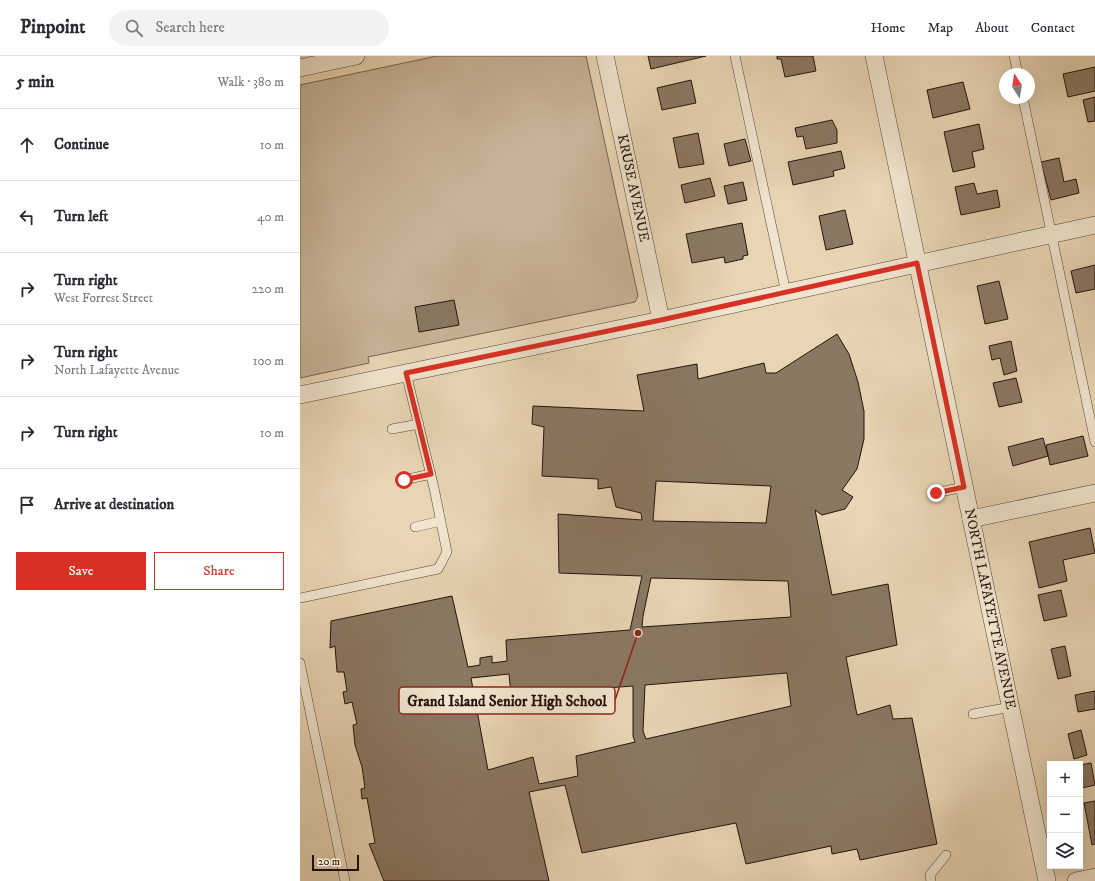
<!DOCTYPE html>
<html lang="en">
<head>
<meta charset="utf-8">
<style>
	body { margin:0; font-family:"IM FELL DW Pica",serif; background:#f2f2f3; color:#2b2b33 }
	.controls { position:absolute; right:12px; bottom:12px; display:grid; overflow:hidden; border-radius:0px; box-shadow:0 4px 16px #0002 }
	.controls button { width:36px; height:36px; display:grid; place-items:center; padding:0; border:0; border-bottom:1px solid #e1e1e2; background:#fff; color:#2b2b33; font:20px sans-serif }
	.compass { position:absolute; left:699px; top:12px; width:36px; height:36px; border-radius:50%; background:#fff; box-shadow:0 4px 16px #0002; rotate:348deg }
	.scale { position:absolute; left:12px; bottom:10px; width:47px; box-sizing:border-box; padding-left:4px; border:2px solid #24130c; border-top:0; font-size:11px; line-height:14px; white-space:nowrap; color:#24130c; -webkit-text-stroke:3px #f0e4ce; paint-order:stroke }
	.stop { position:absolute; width:12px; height:12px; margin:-9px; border:3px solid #d93025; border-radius:50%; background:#fff }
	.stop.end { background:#d93025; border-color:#fff; box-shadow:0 1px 4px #0008 }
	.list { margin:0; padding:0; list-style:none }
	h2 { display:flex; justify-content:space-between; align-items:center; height:52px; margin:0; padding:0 16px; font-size:17px }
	h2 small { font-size:13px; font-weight:400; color:#7c7c81 }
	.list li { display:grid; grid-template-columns:26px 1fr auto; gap:12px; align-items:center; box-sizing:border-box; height:72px; padding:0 16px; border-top:1px solid #e1e1e2 }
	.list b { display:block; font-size:15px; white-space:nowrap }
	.list p { margin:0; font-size:13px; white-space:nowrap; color:#7c7c81 }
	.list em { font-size:13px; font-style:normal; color:#7c7c81 }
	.actions { display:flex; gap:8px; padding:12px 16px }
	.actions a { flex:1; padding:9px 0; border:1px solid #d93025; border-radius:0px; text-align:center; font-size:14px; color:#d93025 }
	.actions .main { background:#d93025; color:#fff }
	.icon { flex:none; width:22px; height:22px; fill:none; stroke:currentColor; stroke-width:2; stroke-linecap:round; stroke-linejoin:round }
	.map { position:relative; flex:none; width:795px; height:825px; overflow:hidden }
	header { display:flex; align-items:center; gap:24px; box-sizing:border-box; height:56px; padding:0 20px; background:#fff; border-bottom:1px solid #e1e1e2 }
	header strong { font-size:19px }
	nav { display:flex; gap:22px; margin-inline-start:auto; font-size:14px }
	.search { width:280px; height:36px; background:#f2f2f3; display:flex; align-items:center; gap:10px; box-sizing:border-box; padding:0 14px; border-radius:22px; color:#7c7c81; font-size:15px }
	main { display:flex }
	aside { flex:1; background:#fff }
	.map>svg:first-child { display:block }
	.green { fill:#c7b497; stroke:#766452 }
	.building { fill:#8a7863; stroke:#24130c; fill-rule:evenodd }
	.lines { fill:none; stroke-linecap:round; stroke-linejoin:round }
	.lane-casing { stroke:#554436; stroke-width:10 }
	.street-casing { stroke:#554436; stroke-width:18 }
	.lane { stroke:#f0e4ce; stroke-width:9 }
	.street { stroke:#f0e4ce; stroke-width:17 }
	.route { stroke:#d93025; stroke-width:5 }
	.labels { text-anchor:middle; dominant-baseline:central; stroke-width:3; stroke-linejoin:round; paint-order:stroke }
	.street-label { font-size:14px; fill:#24130c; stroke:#f0e4ce }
	.leader { fill:none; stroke:#8f2418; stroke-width:1.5 }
	.callout-dot { fill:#8f2418; stroke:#f0e4ce; stroke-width:1.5 }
	.callout { fill:#f0e4ce; stroke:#8f2418; stroke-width:1.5 }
	.callout-label { font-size:15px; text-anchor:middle; font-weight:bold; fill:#24130c }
</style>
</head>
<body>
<header>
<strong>Pinpoint</strong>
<div class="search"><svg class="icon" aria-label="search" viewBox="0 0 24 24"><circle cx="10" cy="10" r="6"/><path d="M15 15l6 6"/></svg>Search here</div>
<nav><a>Home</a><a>Map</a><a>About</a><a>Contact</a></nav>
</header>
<main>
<aside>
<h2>5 min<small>Walk · 380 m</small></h2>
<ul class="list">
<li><svg class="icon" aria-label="ahead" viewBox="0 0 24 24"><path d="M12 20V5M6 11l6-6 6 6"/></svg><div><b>Continue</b></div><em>10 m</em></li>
<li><svg class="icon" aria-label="left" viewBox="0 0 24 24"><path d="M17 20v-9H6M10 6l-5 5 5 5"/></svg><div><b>Turn left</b></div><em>40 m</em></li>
<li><svg class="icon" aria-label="right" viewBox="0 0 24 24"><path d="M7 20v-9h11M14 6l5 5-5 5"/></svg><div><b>Turn right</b><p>West Forrest Street</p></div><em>220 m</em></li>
<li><svg class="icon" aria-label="right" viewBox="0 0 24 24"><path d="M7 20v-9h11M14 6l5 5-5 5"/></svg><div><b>Turn right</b><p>North Lafayette Avenue</p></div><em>100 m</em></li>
<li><svg class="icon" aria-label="right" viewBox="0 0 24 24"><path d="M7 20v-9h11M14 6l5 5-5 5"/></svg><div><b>Turn right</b></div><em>10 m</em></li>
<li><svg class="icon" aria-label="arrive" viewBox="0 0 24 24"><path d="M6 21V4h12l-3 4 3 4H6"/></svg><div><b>Arrive at destination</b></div></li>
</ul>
<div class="actions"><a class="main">Save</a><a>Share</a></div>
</aside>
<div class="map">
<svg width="795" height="825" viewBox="0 0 795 825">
	<rect width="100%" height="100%" fill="#e8d5b4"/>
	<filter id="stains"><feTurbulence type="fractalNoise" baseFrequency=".005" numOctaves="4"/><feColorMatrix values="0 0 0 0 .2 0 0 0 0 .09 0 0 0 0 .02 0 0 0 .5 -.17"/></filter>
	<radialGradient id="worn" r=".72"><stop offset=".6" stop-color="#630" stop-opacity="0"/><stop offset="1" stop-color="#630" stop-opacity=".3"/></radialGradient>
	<!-- green -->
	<path class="green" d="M137 0H286L338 240 335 246 68 301 69 307 0 322V29Z"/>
	<!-- building -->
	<path class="building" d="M348 0H406L351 13Z
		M477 0H513L516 15 485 21 481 3H477Z
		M795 11V35L768 41 763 18Z
		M391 24 396 47 362 54 357 32Z
		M663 26 670 53 633 62 627 34Z
		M795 41V65L788 66 783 44Z
		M532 64 537 74V87L506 93 503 80 497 81 495 72Z
		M679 68 684 93 672 96 675 111 653 116 644 76Z
		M398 77 404 108 379 112 373 82Z
		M445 83 451 105 429 110 424 88Z
		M541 95 545 112 533 115 534 120 493 129 488 106Z
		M759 102 764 126 776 123 779 137 751 144 741 106Z
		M410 122 415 140 385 147 381 129Z
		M443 126 447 144 428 148 424 130Z
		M674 127 677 138 697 134 700 151 661 159 655 131Z
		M545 154 553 188 526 194 519 160Z
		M442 167 448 199 443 200V203L425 207 424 201 392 207 386 178Z
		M795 209V233L776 237 771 215Z
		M699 225 708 263 685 268 677 230Z
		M154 244 159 269 119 276 115 251Z
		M537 278 549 298 558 326 564 355V383L557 413 542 434 553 441 545 453 522 459 515 454 532 539 588 528 597 589 546 601 557 659 590 649 593 663 612 662 637 788 560 804 557 793 532 798 531 790 446 808 436 767 282 797 265 729 229 736 249 825H84L69 788 75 787 67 742 62 743 61 733 65 732 62 711 55 689 53 669 57 668 52 646 45 648 43 636 47 635 44 616H37L35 590 30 592 31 565 152 540 168 611 180 609V602L192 600V607L207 605 206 584 330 574 342 520 259 517 258 458 342 464 341 457 316 451 311 431 298 433V423L242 420 244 371 232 368 233 350 344 355 337 319 397 308 398 323 464 307 466 317H476ZM356 425 471 430 466 467 353 465ZM351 522 488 525 491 561 342 571 343 560ZM487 617 491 650 346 683 343 675 345 629ZM209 618 211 639 333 630V680L335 686 276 700 278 720 239 728 233 701 188 714 171 622Z
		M711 285 717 315 704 319 700 302 692 304 689 290Z
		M716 322 722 346 699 351 693 327Z
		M783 380 788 400 750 409 746 389Z
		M743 382 748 400 713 410 708 391Z
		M790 472 795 497 763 504 767 525 739 532 729 486Z
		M761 534 767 560 744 565 738 539Z
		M765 590 771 620 758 623 751 593Z
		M795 635V653L778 656 775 639Z
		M781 674 787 699 774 703 768 678Z
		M791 707 795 729 782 732 780 709Z
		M795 745V788L792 789 784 747Z"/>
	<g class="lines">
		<!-- lane casing -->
		<g class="lane-casing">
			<path id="lane" d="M435 0 486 237
				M714 0 718 18
				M723 42 795 386
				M92 373 119 368
				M104 424 131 418
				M635 437 664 431
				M115 471 141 465
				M0 542 138 513 147 496 134 432 106 317
				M0 607 45 825
				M673 658 711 651
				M631 825 630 819 646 799"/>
		</g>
		<!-- street casing -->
		<g class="street-casing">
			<g id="street">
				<path id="s1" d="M305 0 361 264"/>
				<path id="s2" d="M574 0 747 825"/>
				<path d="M0 12 56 0"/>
				<path d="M0 339 361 264 795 169"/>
				<path d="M671 463 795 437"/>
				<path d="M776 825 795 821"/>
			</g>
		</g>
		<!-- lane -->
		<use href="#lane" class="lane"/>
		<!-- street -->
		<use href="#street" class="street"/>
	</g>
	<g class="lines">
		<!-- route -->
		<path class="route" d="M104 424 131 418 106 317 361 264 617 207 664 431 636 437"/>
	</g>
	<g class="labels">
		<!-- street labels -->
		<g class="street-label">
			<text stroke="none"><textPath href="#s1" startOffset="135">KRUSE AVENUE</textPath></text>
			<text stroke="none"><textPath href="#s2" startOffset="565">NORTH LAFAYETTE AVENUE</textPath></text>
		</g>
	</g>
	<!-- callouts -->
	<path class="leader" d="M338 577L315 644"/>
	<circle class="callout-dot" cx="338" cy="577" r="4"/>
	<rect class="callout" x="99" y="631" width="216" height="27" rx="4"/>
	<g class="callout-label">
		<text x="207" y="650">Grand Island Senior High School</text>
	</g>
	<rect width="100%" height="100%" filter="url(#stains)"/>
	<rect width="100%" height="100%" fill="url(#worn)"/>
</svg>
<div class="controls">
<button>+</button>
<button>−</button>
<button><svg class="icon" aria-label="layers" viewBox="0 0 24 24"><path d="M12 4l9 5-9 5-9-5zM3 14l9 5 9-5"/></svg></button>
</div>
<svg class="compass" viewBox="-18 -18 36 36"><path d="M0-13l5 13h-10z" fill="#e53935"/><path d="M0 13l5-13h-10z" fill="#7c7c81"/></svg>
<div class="scale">20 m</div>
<div class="stop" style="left:104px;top:424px"></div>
<div class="stop end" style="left:636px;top:437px"></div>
</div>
</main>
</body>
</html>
